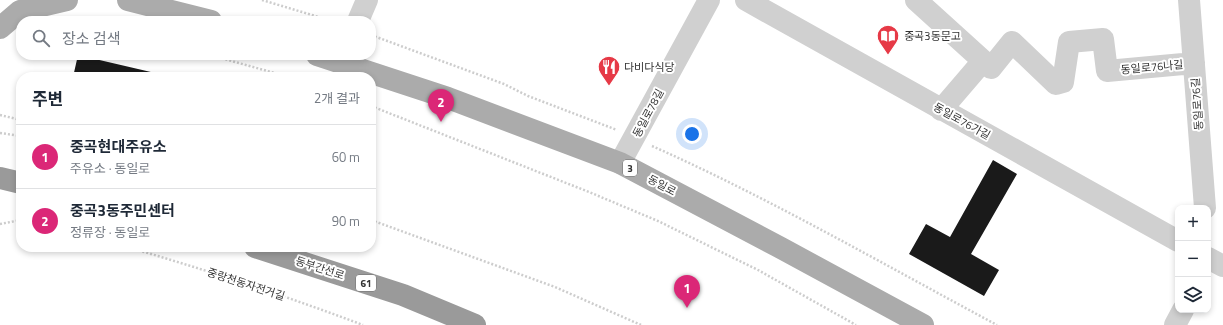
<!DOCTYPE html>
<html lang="ko">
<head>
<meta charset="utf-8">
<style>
	body { margin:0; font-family:"Titillium Web","Noto Sans KR",sans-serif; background:#f6f6f7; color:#1f2937 }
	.controls { position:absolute; right:12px; bottom:12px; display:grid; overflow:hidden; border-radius:8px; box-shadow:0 2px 6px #0003 }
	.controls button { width:36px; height:36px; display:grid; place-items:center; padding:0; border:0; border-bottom:1px solid #e0e1e3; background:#fff; color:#1f2937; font:20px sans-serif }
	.you { position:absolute; left:692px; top:134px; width:14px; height:14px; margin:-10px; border:3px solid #fff; border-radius:50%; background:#1a73e8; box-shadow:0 0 0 6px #1a73e833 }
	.badge { display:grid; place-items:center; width:26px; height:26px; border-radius:50%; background:#db2777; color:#fff; font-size:13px; font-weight:700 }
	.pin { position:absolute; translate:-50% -33px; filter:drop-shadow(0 1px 2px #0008) }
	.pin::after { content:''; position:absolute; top:21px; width:14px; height:12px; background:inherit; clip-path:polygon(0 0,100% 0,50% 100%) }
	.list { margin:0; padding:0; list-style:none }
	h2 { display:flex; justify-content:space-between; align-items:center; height:52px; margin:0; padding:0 16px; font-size:17px }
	h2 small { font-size:13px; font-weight:400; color:#747a83 }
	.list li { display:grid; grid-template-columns:26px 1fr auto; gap:12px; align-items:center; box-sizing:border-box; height:64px; padding:0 16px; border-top:1px solid #e0e1e3 }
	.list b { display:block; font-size:15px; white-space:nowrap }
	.list p { margin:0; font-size:13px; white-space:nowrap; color:#747a83 }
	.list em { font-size:13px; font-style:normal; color:#747a83 }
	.icon { flex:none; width:22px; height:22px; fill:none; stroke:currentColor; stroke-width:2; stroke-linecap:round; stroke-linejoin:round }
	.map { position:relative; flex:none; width:1223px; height:325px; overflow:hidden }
	.search { position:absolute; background:#fff; box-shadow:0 2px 6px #0003; left:16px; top:16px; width:360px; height:44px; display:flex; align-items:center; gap:10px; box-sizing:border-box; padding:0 14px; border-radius:16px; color:#747a83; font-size:15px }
	.panel { position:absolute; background:#fff; box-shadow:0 2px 6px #0003; left:16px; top:72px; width:360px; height:180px; border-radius:16px }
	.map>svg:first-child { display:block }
	.building { fill:#1a1a1a }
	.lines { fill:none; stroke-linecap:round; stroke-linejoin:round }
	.path { stroke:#cdcdcd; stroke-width:2.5; stroke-dasharray:2 2; stroke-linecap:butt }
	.minor { stroke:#d0d0d0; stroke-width:22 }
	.major { stroke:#ababab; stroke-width:22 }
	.highway { stroke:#9a9a9a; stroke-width:22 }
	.labels { text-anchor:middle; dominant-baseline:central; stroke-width:4; stroke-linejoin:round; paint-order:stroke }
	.shield { fill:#fff; stroke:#707070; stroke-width:1 }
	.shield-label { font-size:10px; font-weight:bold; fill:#333 }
	.poi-label { font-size:11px; fill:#333; stroke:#fff; text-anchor:start }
	.street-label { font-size:11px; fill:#333; stroke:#fff }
</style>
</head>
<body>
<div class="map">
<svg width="1223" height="325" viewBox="0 0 1223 325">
	<rect width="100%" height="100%" fill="#fff"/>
	<!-- building -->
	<path class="building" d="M78 55 168 76V77H73Z
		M993 160 1017 174 971 254 999 270 984 296 909 254 926 224 950 237Z"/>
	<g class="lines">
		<!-- path -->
		<path class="path" d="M262 0 332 21
			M371 35 504 84 528 96 617 130
			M210 55 289 77
			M371 106 589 192 658 221 758 270 856 325
			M0 115 21 120
			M0 133 21 136
			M652 146C769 198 883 264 997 325
			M371 220 555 287 641 325
			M0 224 21 220
			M127 247C207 270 286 296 363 325"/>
		<!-- minor -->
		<path class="minor" d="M746 0 1178 241
			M916 0 991 68 1012 42 1056 84 1063 82 1069 42 1103 39 1107 71 1194 63
			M1189 0 1205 208
			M358 21 367 0
			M941 110 983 61
			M620 163 709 0
			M1208 258 1223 266
			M1175 325 1183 310"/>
		<!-- major -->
		<path class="major" d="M128 0 211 21
			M0 28 20 11 67 0
			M317 55 448 98 620 163 781 248 923 325"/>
		<!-- highway -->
		<path class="highway" d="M0 178 21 183
			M255 247 403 295 475 325"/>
	</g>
	<!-- icons -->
	<defs>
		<g id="library-pin" transform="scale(1.15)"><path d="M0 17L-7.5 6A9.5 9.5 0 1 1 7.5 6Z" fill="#e63946" stroke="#fff"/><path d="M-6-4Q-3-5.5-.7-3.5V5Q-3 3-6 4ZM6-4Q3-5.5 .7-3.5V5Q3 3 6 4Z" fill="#fff"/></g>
		<g id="restaurant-pin" transform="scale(1.15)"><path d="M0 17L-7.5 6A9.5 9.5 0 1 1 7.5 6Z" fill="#e63946" stroke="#fff"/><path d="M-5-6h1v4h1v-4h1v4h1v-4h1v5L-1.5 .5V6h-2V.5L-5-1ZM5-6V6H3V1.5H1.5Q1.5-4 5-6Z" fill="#fff"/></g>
	</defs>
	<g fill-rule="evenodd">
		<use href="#library-pin" x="888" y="36"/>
		<use href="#restaurant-pin" x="609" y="67"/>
	</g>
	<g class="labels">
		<!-- shield labels -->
		<g class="shield">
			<rect x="623" y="160" width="14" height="16" rx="3"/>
			<rect x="356" y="275" width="20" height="16" rx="3"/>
		</g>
		<g class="shield-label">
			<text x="630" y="168">3</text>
			<text x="366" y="283">61</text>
		</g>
		<!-- poi labels -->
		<g class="poi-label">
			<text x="904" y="36">중곡3동문고</text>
			<text x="624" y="67">다비다식당</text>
		</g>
		<!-- street labels -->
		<g class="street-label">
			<text transform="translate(1152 67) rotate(-5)">동일로76나길</text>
			<text transform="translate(1197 104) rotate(-94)">동일로76길</text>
			<text transform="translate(648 113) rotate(-62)">동일로78길</text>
			<text transform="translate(962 121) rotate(29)">동일로76가길</text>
			<text transform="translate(662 185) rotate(28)">동일로</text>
			<text transform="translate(320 268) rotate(18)">동부간선로</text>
			<text transform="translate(246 284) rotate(18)">중랑천동자전거길</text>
		</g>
	</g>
</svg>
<div class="controls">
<button>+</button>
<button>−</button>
<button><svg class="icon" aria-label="layers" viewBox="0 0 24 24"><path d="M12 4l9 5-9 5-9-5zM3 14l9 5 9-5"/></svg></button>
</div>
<div class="you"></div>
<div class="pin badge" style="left:687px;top:308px">1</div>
<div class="pin badge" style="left:441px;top:122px">2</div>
<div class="search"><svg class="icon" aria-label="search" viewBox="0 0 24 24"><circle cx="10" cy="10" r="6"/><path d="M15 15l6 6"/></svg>장소 검색</div>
<section class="panel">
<h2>주변<small>2개 결과</small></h2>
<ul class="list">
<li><span class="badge">1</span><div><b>중곡현대주유소</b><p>주유소 · 동일로</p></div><em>60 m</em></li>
<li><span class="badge">2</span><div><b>중곡3동주민센터</b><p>정류장 · 동일로</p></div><em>90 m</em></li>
</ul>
</section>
</div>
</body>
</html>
